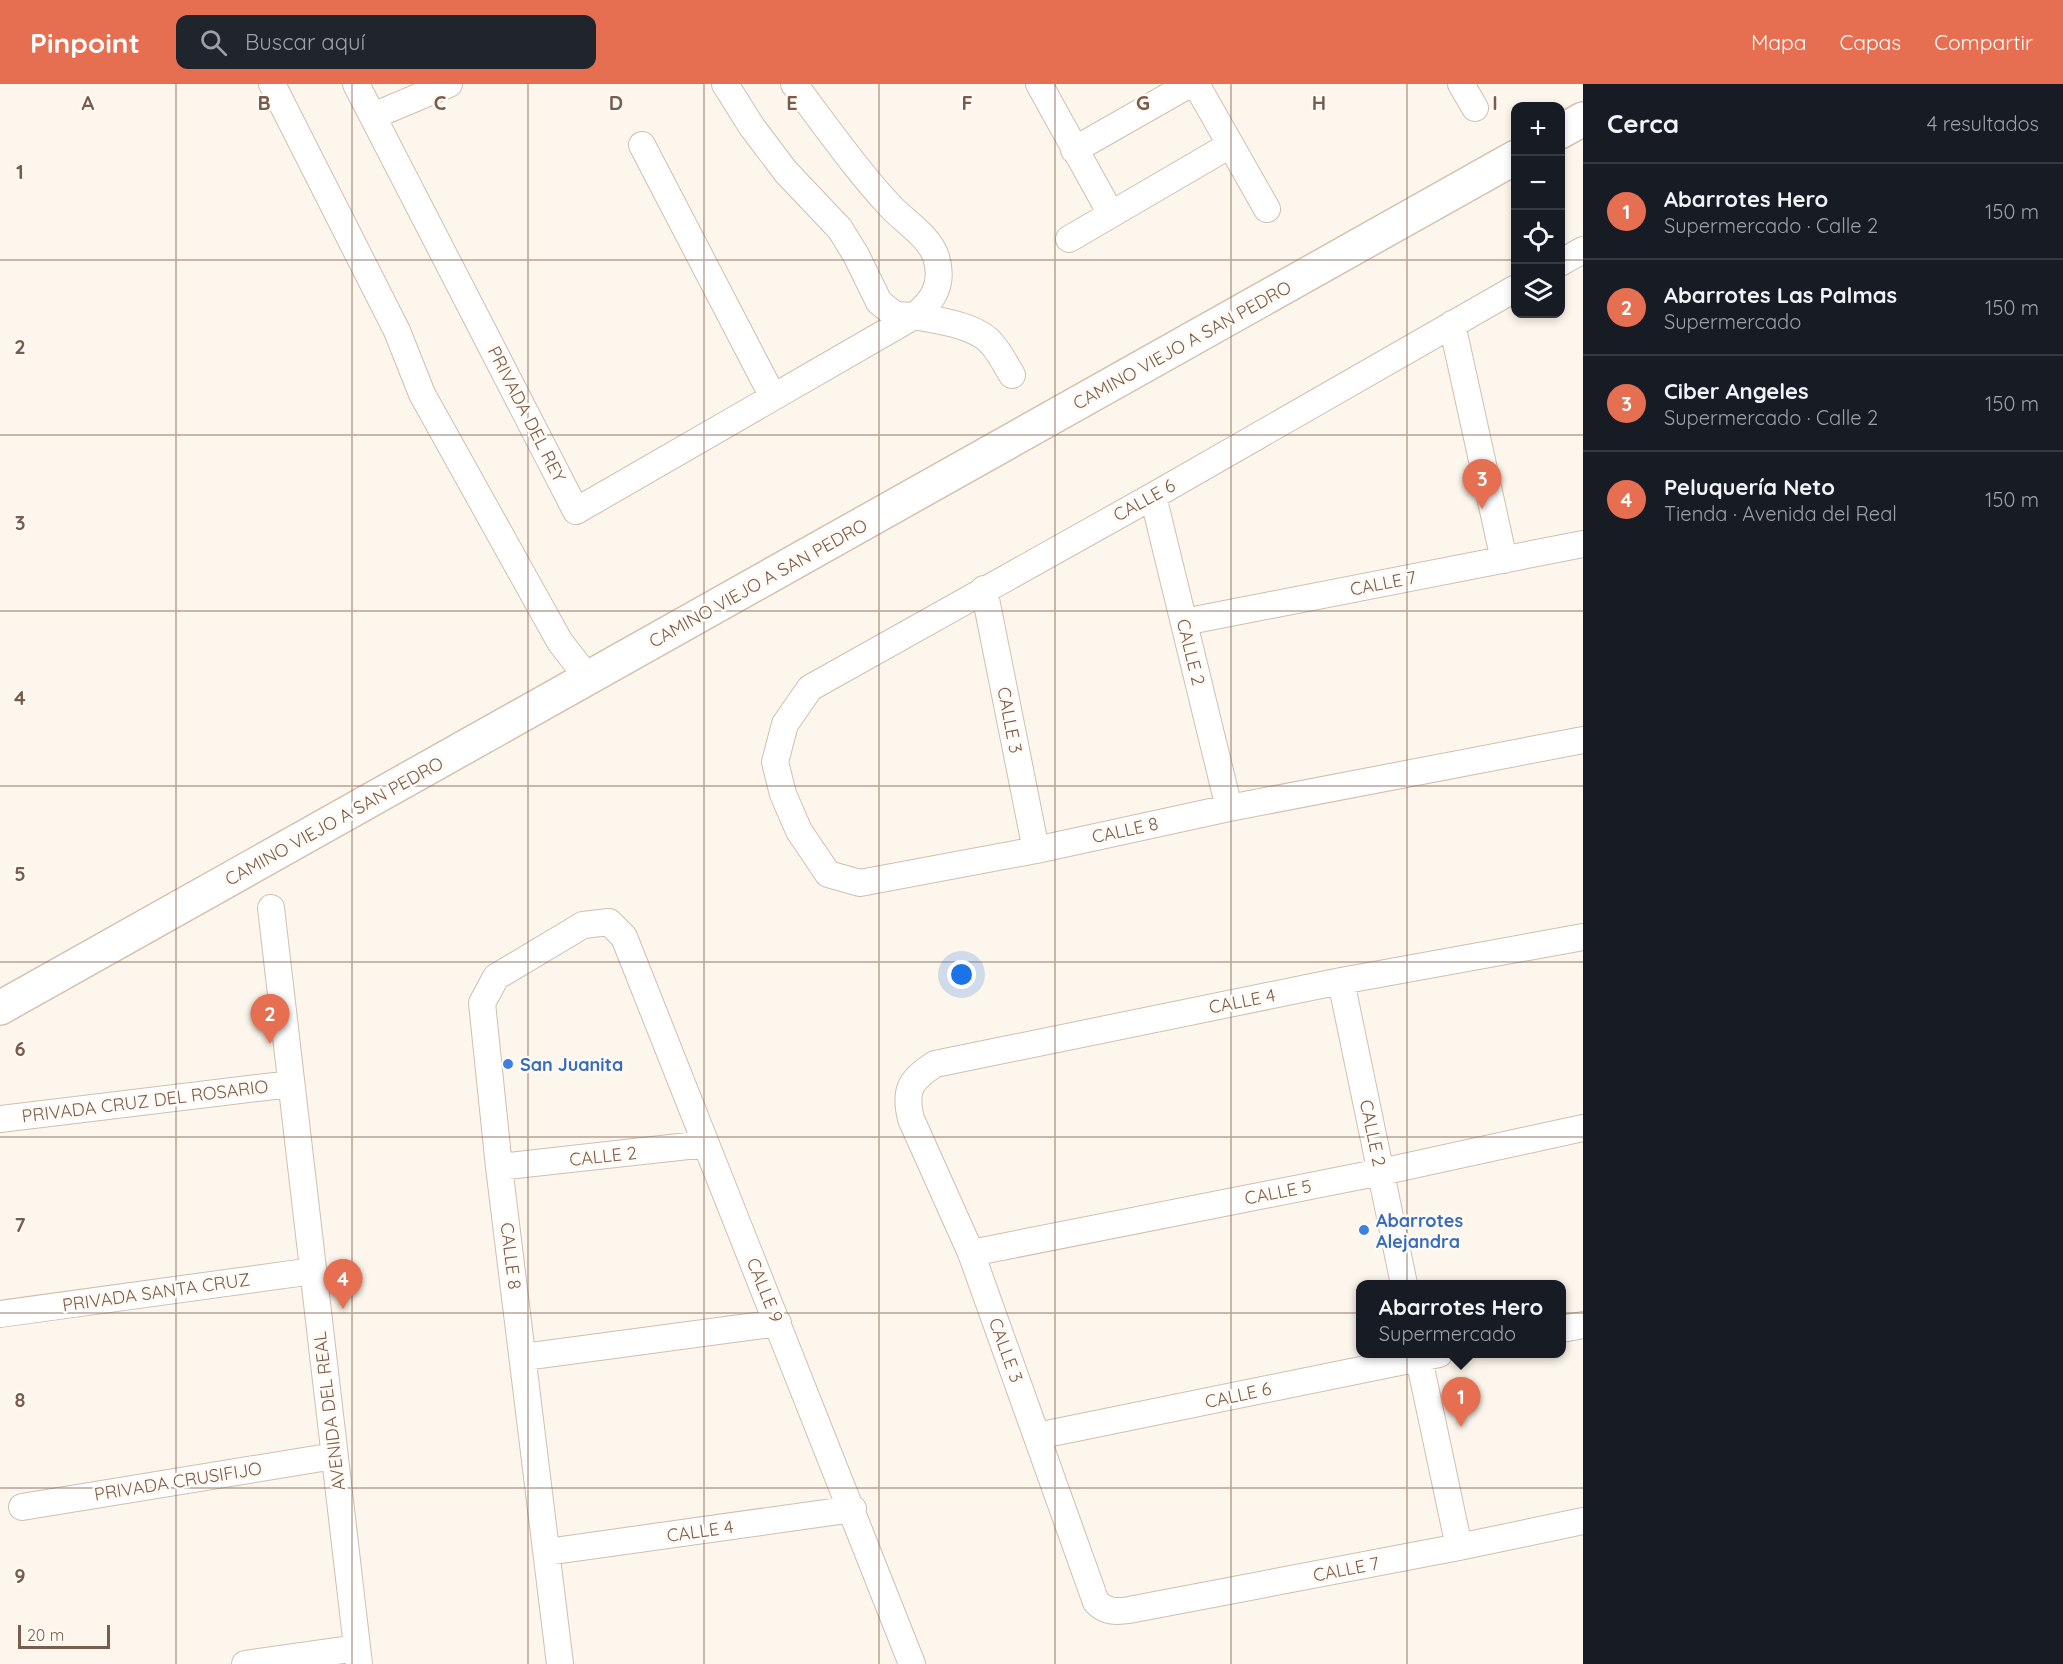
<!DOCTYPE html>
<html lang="es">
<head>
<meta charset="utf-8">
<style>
	body { margin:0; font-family:Quicksand,sans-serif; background:#20242c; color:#f1f3f6 }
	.controls { position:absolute; right:18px; top:18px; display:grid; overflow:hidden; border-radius:12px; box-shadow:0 3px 9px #0003 }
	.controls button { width:54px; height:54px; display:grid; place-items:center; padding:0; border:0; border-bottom:2px solid #363941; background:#171b24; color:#f1f3f6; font:30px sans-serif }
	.scale { position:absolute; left:18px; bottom:15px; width:92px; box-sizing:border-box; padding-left:6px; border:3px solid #7a5c4d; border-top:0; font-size:16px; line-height:21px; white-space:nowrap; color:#7a5c4d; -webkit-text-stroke:4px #fffaf3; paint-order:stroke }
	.you { position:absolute; left:962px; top:891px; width:21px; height:21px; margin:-15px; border:4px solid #fff; border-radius:50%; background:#1a73e8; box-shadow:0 0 0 9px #1a73e833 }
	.badge { display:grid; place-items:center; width:39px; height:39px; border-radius:50%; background:#e76f51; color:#fff; font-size:20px; font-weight:700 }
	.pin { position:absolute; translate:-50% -50px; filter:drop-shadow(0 2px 3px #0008) }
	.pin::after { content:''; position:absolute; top:32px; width:21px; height:18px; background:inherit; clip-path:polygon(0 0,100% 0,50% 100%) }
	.popup { position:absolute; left:1356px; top:1196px; width:210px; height:78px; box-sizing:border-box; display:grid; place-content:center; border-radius:12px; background:#171b24; filter:drop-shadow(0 2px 4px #0005); font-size:20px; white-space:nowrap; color:#9ea1a6 }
	.popup b { font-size:22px; color:#f1f3f6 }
	.popup::after { content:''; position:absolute; left:50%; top:100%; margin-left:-12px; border:12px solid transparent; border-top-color:#171b24 }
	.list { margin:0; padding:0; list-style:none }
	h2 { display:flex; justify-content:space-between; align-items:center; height:78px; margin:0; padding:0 24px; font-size:26px }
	h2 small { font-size:20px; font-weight:400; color:#9ea1a6 }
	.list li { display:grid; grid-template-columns:39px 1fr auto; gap:18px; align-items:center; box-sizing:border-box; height:96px; padding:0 24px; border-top:2px solid #363941 }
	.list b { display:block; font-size:22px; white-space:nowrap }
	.list p { margin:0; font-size:20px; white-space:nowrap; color:#9ea1a6 }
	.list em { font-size:20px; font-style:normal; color:#9ea1a6 }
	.icon { flex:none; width:33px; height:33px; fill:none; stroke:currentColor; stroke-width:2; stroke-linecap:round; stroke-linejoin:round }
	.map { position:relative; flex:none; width:1583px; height:1580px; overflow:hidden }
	header { display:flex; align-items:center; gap:36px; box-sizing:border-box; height:84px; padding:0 30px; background:#e76f51; color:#fff }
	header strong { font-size:28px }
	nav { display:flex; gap:33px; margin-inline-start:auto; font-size:21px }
	.search { width:420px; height:54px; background:#20242c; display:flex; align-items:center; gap:15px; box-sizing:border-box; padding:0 21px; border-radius:12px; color:#9ea1a6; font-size:22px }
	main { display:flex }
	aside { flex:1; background:#171b24 }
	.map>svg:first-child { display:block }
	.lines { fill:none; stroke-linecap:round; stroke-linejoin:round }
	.street-casing { stroke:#d1beb0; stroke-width:28 }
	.secondary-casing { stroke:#d6c0b0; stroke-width:36 }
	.street { stroke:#fff; stroke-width:26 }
	.secondary { stroke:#fff; stroke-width:33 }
	.grid { fill:none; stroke:#7a5c4d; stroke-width:1.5; stroke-opacity:0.55 }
	.shop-dot { fill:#3f7fe0; stroke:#fffaf3; stroke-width:2 }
	.labels { text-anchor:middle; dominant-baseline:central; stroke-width:5; stroke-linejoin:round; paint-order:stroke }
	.street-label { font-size:18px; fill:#7a5c4d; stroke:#fffaf3 }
	.shop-label { font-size:18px; font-weight:bold; fill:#366cbe; stroke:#fffaf3; text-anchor:start }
	.grid-label { font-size:20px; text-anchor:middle; font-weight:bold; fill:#7a5c4d; stroke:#fffaf3; stroke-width:5; stroke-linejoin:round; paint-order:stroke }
</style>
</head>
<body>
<header>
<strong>Pinpoint</strong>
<div class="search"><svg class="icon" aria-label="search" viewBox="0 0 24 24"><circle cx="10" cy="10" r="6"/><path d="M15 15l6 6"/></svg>Buscar aquí</div>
<nav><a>Mapa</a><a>Capas</a><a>Compartir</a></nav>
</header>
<main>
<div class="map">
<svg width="1583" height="1580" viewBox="0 0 1583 1580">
	<rect width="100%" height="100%" fill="#fdf6ec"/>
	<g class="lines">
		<!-- street casing -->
		<g class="street-casing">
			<path id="street" d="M272 0 397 247 422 310 560 558 588 594
				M356 0 576 427 914 232C936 236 977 241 992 260 1000 269 1006 281 1012 291
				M725 0 752 43 786 88 840 145 856 171 879 218 895 231 914 232C934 217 944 199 936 173 929 152 905 138 890 122 855 84 825 41 794 0
				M1039 0 1111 130
				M1196 0 1267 125
				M1461 0 1475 24
				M373 32 449 0
				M642 61 773 313
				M1074 66 1190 0
				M1069 155 1230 61
				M1560 179 1583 166
				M1516 204 1153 412 810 604 785 640 775 678 783 710 799 747 828 790 860 799 1036 766 1229 724 1583 656
				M1452 240 1504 476
				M1153 412 1229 724
				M984 505 1036 766
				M1184 538 1583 460
				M271 824 359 1580
				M1583 853 1341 897 935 980C910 996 904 1006 911 1035L971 1169 1096 1518C1106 1528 1116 1528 1129 1526L1459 1463 1583 1437
				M1341 897 1404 1200
				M0 1035 291 1000
				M499 1083 706 1060
				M971 1169 1381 1088 1583 1044
				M0 1230 313 1187
				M1562 1245 1583 1241
				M1418 1270 1459 1463
				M524 1273 778 1239
				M1037 1352 1439 1270
				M22 1423 334 1372
				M547 1468 853 1425
				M245 1580 357 1564
				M560 1580 499 1083 482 919 496 893 583 841 609 838 624 853 912 1580"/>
		</g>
		<!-- secondary casing -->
		<g class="secondary-casing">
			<path id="secondary" d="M1560 48 1583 35
				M0 924 1516 73"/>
		</g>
		<!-- street -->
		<use href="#street" class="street"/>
		<!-- secondary -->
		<use href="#secondary" class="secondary"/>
	</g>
	<!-- grid -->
	<path class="grid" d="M176 0V1580M352 0V1580M528 0V1580M704 0V1580M879 0V1580M1055 0V1580M1231 0V1580M1407 0V1580M0 176H1516M1560 176H1583M0 351H1583M0 527H1583M0 702H1583M0 878H1583M0 1053H1583M0 1229H1583M0 1404H1583"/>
	<!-- markers -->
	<g class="shop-dot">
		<circle cx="508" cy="980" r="6"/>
		<circle cx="1364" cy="1146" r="6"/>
	</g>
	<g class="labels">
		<!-- street labels -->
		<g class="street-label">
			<text transform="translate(1182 261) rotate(-29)">CAMINO VIEJO A SAN PEDRO</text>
			<text transform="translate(527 330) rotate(63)">PRIVADA DEL REY</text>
			<text transform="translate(1144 416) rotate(-29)">CALLE 6</text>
			<text transform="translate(758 499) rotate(-29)">CAMINO VIEJO A SAN PEDRO</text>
			<text transform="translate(1383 499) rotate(-11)">CALLE 7</text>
			<text transform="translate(1191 568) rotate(76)">CALLE 2</text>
			<text transform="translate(1010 636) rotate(79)">CALLE 3</text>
			<text transform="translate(334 737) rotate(-29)">CAMINO VIEJO A SAN PEDRO</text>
			<text transform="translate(1125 746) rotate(-12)">CALLE 8</text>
			<text transform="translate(1242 917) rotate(-11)">CALLE 4</text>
			<text transform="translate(145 1017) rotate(-7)">PRIVADA CRUZ DEL ROSARIO</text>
			<text transform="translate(1373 1049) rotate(78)">CALLE 2</text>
			<text transform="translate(603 1072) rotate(-6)">CALLE 2</text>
			<text transform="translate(1278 1108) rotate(-11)">CALLE 5</text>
			<text transform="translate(511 1172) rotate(83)">CALLE 8</text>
			<text transform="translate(765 1206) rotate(68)">CALLE 9</text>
			<text transform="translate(156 1208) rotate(-8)">PRIVADA SANTA CRUZ</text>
			<text transform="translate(1006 1266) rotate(70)">CALLE 3</text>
			<text transform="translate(1238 1311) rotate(-12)">CALLE 6</text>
			<text transform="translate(329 1327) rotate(-97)">AVENIDA DEL REAL</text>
			<text transform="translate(178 1397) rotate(-9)">PRIVADA CRUSIFIJO</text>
			<text transform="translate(700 1447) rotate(-8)">CALLE 4</text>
			<text transform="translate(1346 1485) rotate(-11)">CALLE 7</text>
		</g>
		<!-- shop labels -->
		<g class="shop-label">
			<text x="520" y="980">San Juanita</text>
			<text x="1376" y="1136">Abarrotes<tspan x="1376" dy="21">Alejandra</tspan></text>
		</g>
	</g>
	<g class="grid-label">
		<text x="88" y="26">A</text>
		<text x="264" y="26">B</text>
		<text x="440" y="26">C</text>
		<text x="616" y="26">D</text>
		<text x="792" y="26">E</text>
		<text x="967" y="26">F</text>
		<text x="1143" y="26">G</text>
		<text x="1319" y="26">H</text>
		<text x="1495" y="26">I</text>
		<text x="20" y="95">1</text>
		<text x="20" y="270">2</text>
		<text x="20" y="446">3</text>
		<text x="20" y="621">4</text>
		<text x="20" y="797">5</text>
		<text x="20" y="972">6</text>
		<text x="20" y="1148">7</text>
		<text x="20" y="1323">8</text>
		<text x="20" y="1499">9</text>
	</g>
</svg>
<div class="controls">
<button>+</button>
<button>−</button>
<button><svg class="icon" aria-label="locate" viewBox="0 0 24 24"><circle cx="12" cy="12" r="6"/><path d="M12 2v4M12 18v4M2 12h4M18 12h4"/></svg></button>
<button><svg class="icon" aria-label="layers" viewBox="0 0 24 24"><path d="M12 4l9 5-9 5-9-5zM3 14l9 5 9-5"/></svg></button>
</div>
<div class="scale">20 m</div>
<div class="you"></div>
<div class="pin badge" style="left:1461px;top:1343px">1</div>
<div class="popup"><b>Abarrotes Hero</b>Supermercado</div>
<div class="pin badge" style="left:270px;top:960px">2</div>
<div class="pin badge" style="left:1482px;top:425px">3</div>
<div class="pin badge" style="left:343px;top:1225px">4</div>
</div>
<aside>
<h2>Cerca<small>4 resultados</small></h2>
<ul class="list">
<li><span class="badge">1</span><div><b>Abarrotes Hero</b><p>Supermercado · Calle 2</p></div><em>150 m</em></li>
<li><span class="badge">2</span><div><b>Abarrotes Las Palmas</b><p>Supermercado</p></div><em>150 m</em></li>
<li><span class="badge">3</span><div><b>Ciber Angeles</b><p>Supermercado · Calle 2</p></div><em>150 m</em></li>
<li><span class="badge">4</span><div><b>Peluquería Neto</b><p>Tienda · Avenida del Real</p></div><em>150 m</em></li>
</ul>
</aside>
</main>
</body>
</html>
